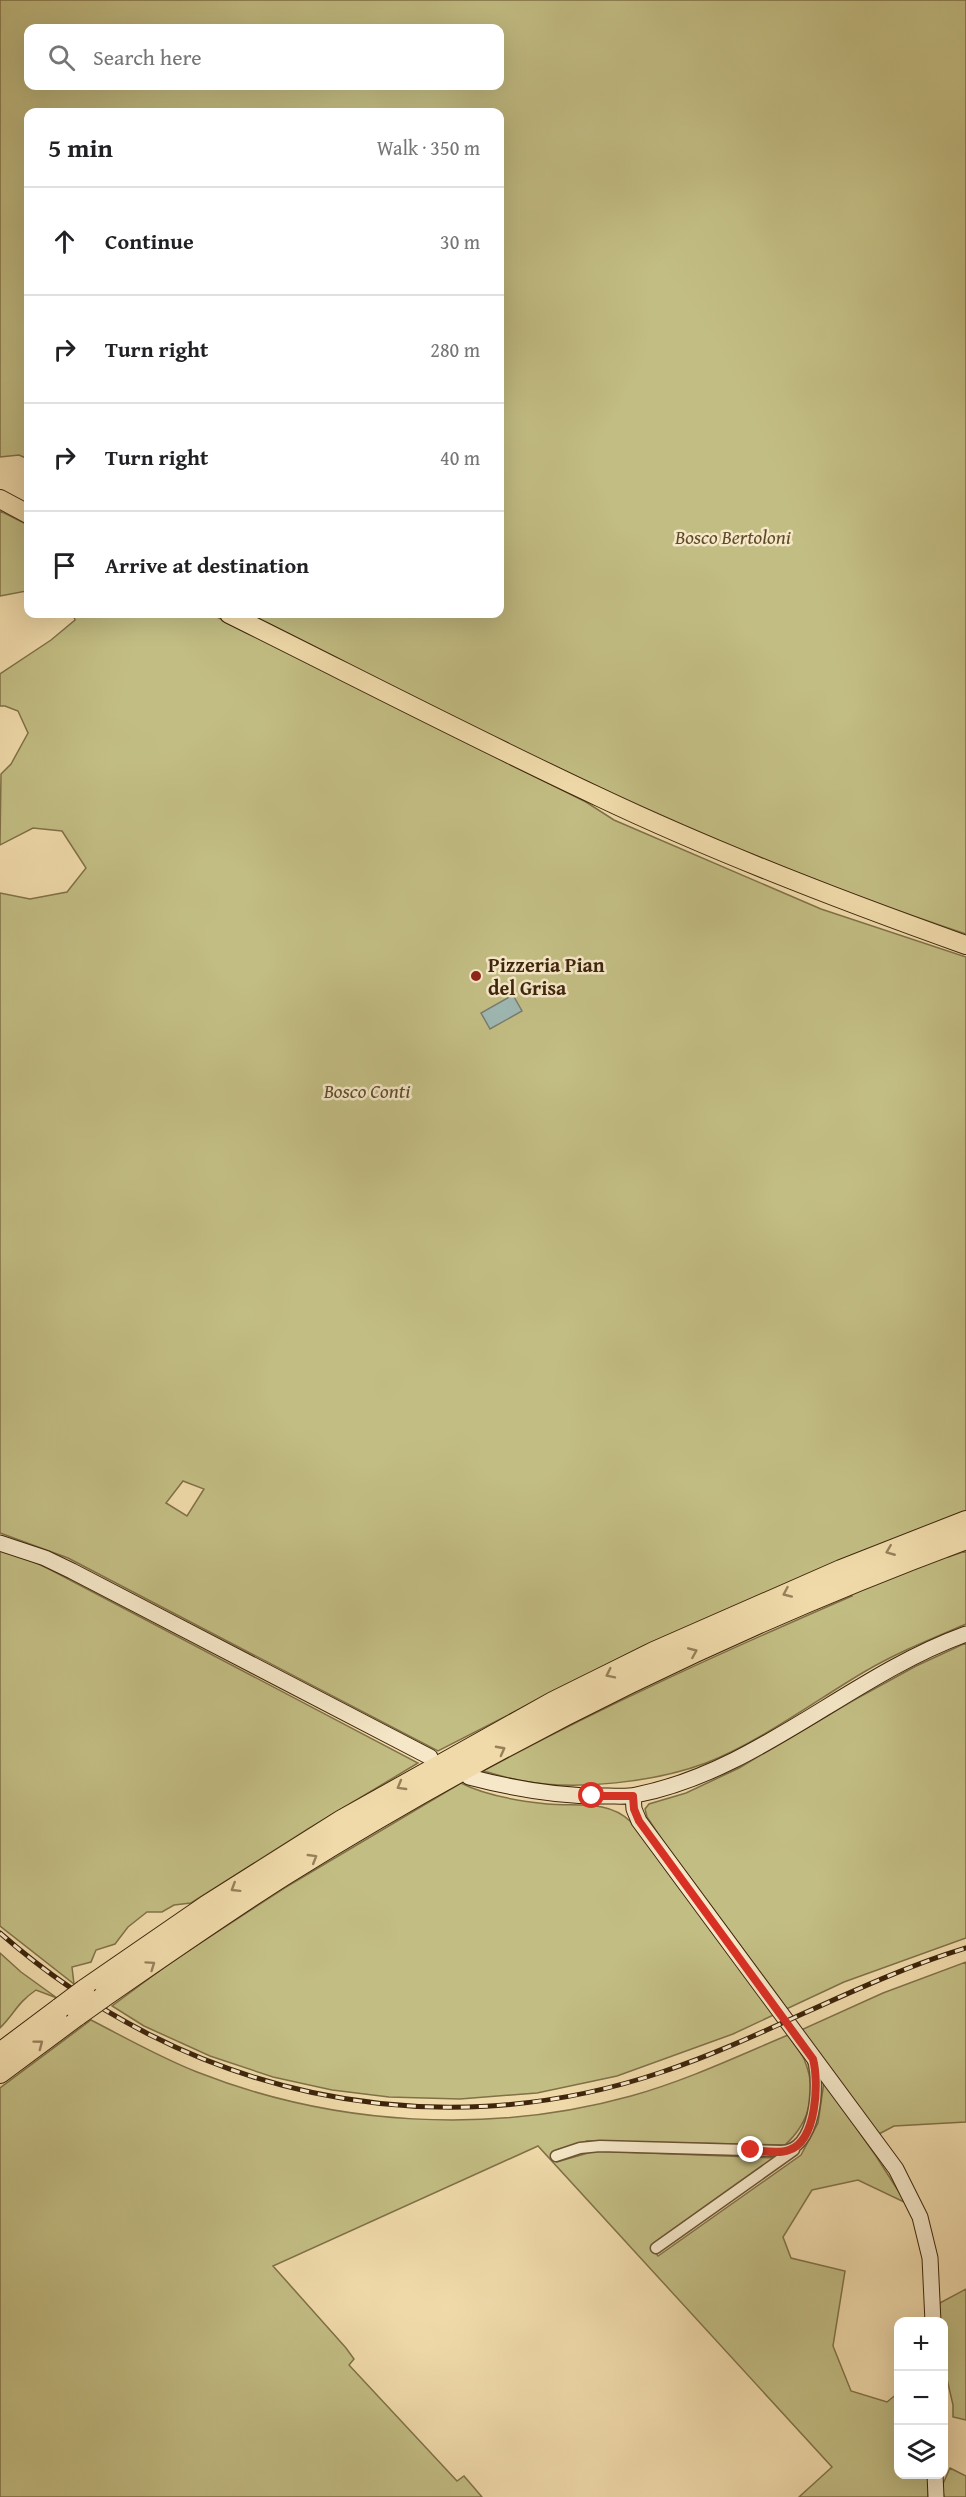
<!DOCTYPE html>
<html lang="en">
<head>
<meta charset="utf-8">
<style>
	body { margin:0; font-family:"Gentium Book Plus",serif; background:#f2f2f2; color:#202124 }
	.controls { position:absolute; right:18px; bottom:18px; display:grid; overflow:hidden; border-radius:12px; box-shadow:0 6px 24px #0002 }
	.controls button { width:54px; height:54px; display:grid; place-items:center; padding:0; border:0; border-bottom:2px solid #e0e0e0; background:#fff; color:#202124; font:30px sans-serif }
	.stop { position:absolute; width:18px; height:18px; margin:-14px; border:4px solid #d93025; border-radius:50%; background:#fff }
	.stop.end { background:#d93025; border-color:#fff; box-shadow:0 2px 6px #0008 }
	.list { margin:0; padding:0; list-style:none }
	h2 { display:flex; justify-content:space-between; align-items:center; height:78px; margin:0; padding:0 24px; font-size:26px }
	h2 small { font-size:20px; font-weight:400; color:#757577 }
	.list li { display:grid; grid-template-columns:39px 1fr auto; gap:18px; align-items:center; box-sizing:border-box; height:108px; padding:0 24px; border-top:2px solid #e0e0e0 }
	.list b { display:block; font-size:22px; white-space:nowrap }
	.list em { font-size:20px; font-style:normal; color:#757577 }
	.icon { flex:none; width:33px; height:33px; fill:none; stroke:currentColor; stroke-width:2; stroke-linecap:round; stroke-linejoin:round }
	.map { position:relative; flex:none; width:966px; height:2497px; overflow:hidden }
	.search { position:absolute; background:#fff; box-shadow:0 6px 24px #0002; left:24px; top:24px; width:480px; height:66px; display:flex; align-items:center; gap:15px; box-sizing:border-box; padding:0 21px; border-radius:12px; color:#757577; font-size:22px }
	.panel { position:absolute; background:#fff; box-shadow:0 6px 24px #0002; left:24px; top:108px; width:480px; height:510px; border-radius:12px }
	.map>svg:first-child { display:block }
	.green { fill:#c2bd83; stroke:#807147; stroke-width:1.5; fill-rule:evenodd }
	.water { fill:#9eb8b3; stroke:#787d70; stroke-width:1.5 }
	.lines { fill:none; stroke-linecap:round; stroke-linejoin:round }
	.street-casing { stroke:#6a5233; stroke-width:13 }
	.secondary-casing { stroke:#3e250b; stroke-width:17 }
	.primary-casing { stroke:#3e250b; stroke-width:20 }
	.highway-casing { stroke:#3e250b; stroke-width:22 }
	.street { stroke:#f5e7c8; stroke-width:10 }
	.secondary { stroke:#f5e7c8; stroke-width:15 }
	.primary { stroke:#f0daaa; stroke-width:18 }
	.highway { stroke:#f0daaa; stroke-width:20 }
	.rail-casing { stroke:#3e250b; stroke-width:5 }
	.rail { stroke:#f5e7c8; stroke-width:3; stroke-dasharray:9; stroke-linecap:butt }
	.highway-bridge-casing { stroke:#3e250b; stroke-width:22; stroke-linecap:butt }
	.highway-bridge { stroke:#f0daaa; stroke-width:20 }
	.oneway { stroke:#97805a }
	.route { stroke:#d93025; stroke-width:8 }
	.poi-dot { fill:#8f2418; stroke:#f5e7c8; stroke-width:2 }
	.labels { text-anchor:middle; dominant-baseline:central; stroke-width:5; stroke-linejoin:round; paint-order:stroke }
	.park-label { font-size:20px; font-style:italic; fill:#5f4b29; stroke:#f5e7c8 }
	.poi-label { font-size:20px; font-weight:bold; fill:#3e250b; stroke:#f5e7c8; text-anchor:start }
</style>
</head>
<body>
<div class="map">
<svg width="966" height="2497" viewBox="0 0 966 2497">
	<rect width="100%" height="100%" fill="#f0daaa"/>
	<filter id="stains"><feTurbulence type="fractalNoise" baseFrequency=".00333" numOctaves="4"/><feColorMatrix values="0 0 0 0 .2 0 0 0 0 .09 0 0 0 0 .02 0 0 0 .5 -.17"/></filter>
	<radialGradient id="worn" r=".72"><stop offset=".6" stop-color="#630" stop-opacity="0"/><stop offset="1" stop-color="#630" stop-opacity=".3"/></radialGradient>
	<!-- green -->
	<path class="green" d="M0 0H966V934C719 853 479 732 247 614H500V112H28V459L19 455 0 457ZM28 28H500V86H28Z
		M0 511 28 525V596L26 591 0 596Z
		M73 614H211L586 802 614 820 821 909 966 957V1512L935 1523 948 1557 966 1551V1624C931 1639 896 1653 864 1672 815 1701 758 1743 706 1763 655 1782 577 1791 523 1781 509 1779 496 1774 483 1771 603 1706 727 1650 852 1596L838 1562 643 1646 438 1751 68 1558 0 1533V893L30 899 67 892 86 868 62 831 33 828 0 845 1 774 11 764 28 733 18 711 5 706H0V674L51 640 75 620ZM183 1481 204 1489 187 1516 166 1503Z
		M0 1550 20 1555 51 1570 418 1763 308 1829 191 1903 174 1905 162 1912H147L128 1927 115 1944 96 1950 91 1962 72 1967 74 1984 0 1926Z
		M966 1643V1938L844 1982 733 2034 617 2076 537 2093 460 2099 389 2097 332 2090 273 2077 210 2056 144 2026 112 2006 174 1960 286 1887 461 1783C486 1796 519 1801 547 1804 576 1807 607 1799 630 1821L769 2009 782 2002 665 1844 647 1817 645 1809 649 1804 686 1793 739 1768 854 1700 916 1666Z
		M0 1953 21 1972 57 1998 36 1990C17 2003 15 2013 0 2028Z
		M966 1962V2122L894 2126 879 2134 801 2030 883 1993Z
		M91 2020C126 2038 161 2058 197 2072 334 2126 490 2135 631 2096 685 2081 736 2057 788 2035 793 2043 800 2051 804 2059 818 2092 810 2122 785 2145L587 2141 565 2148 551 2155 557 2162 595 2151 775 2158 651 2247 658 2256 801 2155 818 2123 824 2082 876 2156 906 2203 858 2180 812 2190 783 2237 791 2258 845 2271 833 2346 851 2391 887 2402 898 2393V2474L930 2475 928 2497H799L832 2467 538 2146 273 2266 346 2348 354 2359 349 2365 457 2481 464 2476 482 2497H0V2088Z
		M966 2289V2420L953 2417V2405L944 2366V2322L940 2321 938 2304Z
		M950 2468 966 2476V2497H944L942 2486Z"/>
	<!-- water -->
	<path class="water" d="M513 995 522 1011 490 1029 481 1013Z"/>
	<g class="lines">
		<!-- street casing -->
		<g class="street-casing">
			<path id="street" d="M556 2156 580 2148 600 2146 781 2151C816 2151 820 2084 813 2060
				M656 2248 794 2150"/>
		</g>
		<!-- secondary casing -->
		<g class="secondary-casing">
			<path id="secondary" d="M0 1543 45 1558 72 1571 430 1757
				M469 1777C515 1789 561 1797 608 1796 617 1796 627 1797 636 1795 758 1771 850 1676 966 1634
				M633 1796 634 1809 639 1821 896 2169 920 2217 930 2258 933 2322
				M935 2474 936 2497"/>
		</g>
		<!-- primary casing -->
		<g class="primary-casing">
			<path id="primary" d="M0 499 28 514
				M229 614C352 675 475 739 599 797 719 854 842 901 966 945"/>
		</g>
		<!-- highway casing -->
		<g class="highway-casing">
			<path id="highway" d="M84 1990 206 1906 342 1820 553 1702 654 1652 841 1570 966 1521
				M102 1998C163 1956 224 1913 286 1874 501 1740 729 1627 966 1539
				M0 2053 60 2008
				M0 2073 78 2015"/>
		</g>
		<!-- street -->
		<use href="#street" class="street"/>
		<!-- secondary -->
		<use href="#secondary" class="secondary"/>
		<!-- primary -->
		<use href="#primary" class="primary"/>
		<!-- highway -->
		<use href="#highway" class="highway"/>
		<!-- rail casing -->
		<g class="rail-casing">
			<path id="rail" d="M0 1933C183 2094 429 2151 662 2072 766 2037 861 1980 966 1948"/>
		</g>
		<!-- rail -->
		<use href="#rail" class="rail"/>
		<!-- highway-bridge casing -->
		<g class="highway-bridge-casing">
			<path id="highway-bridge" d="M60 2008 84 1990
				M78 2015 102 1998"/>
		</g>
		<!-- highway-bridge -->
		<use href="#highway-bridge" class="highway-bridge"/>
	</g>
	<!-- one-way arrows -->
	<defs><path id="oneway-chevron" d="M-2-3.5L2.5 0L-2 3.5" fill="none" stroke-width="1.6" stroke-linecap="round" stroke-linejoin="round" transform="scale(1.5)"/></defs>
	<g class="oneway">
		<use href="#oneway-chevron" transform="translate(890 1551) rotate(158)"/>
		<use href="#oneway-chevron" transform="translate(787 1593) rotate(156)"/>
		<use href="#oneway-chevron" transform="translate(693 1652) rotate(-23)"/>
		<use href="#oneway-chevron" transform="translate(610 1674) rotate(154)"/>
		<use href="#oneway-chevron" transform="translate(501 1750) rotate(-28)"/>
		<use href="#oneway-chevron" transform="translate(401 1786) rotate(150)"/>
		<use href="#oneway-chevron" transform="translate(313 1858) rotate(-31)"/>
		<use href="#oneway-chevron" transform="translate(235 1888) rotate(148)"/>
		<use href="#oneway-chevron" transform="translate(151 1965) rotate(-35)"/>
		<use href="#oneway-chevron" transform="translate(39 2044) rotate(-37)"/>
	</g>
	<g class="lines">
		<!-- route -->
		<path class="route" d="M592 1796H633L634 1809 639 1821 813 2059C819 2082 817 2141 789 2150 779 2154 763 2151 751 2150"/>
	</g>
	<!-- markers -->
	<circle class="poi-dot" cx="476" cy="976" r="6"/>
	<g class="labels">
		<!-- park labels -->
		<g class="park-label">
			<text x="733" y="536">Bosco Bertoloni</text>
			<text x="367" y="1090">Bosco Conti</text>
		</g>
		<!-- poi labels -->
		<g class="poi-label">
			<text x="488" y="964">Pizzeria Pian<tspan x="488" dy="23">del Grisa</tspan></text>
		</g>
	</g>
	<rect width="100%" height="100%" filter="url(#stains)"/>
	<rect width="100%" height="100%" fill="url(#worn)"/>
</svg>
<div class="controls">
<button>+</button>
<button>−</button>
<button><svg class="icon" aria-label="layers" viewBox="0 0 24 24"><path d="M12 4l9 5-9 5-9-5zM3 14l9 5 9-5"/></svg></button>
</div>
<div class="stop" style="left:592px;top:1796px"></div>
<div class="stop end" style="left:751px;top:2150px"></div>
<div class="search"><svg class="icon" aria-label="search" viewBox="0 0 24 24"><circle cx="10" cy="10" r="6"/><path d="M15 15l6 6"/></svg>Search here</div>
<section class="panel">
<h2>5 min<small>Walk · 350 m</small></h2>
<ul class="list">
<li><svg class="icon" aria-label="ahead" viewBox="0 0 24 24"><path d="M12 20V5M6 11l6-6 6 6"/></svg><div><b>Continue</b></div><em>30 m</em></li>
<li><svg class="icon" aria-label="right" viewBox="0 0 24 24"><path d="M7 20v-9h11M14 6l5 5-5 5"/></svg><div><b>Turn right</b></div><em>280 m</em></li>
<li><svg class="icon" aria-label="right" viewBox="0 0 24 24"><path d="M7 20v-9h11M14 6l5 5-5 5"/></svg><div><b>Turn right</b></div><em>40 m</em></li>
<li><svg class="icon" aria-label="arrive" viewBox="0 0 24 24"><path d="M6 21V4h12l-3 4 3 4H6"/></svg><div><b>Arrive at destination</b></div></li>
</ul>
</section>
</div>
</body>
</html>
